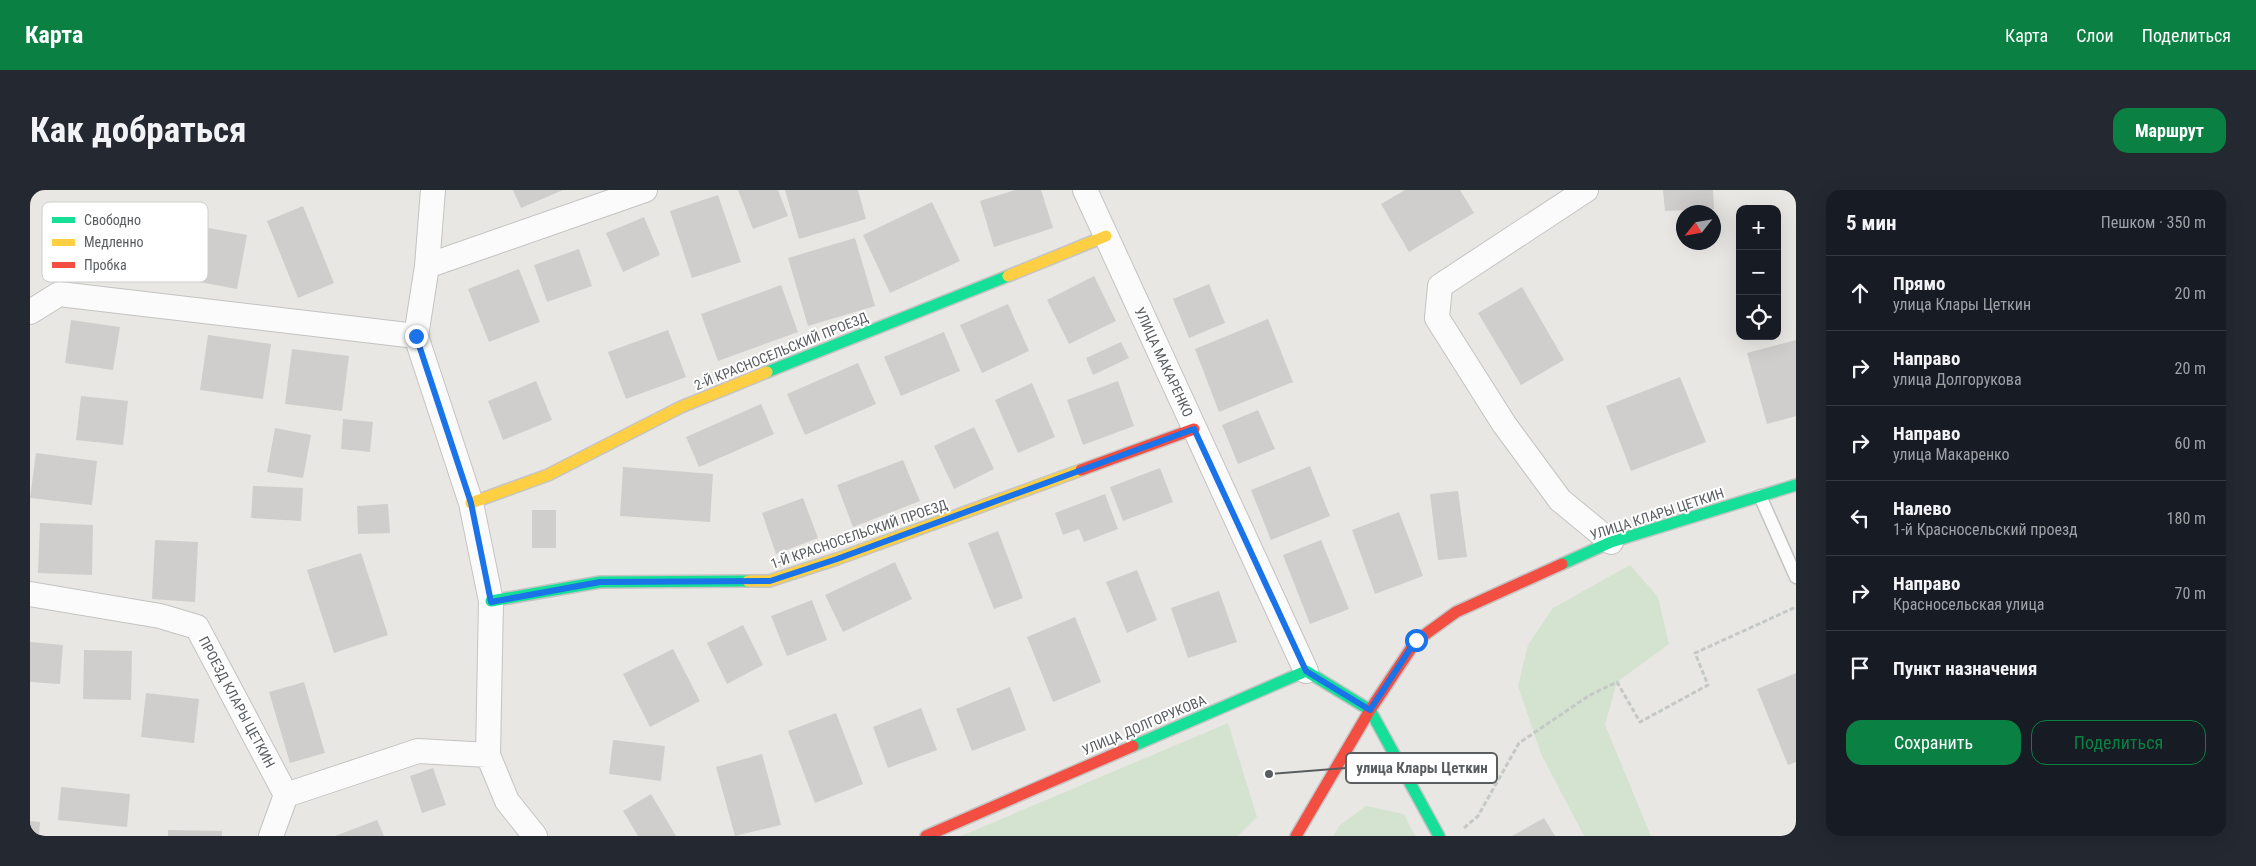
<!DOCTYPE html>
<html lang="ru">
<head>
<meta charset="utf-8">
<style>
	body { margin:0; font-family:"Roboto Condensed",sans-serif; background:#242831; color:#f1f3f6 }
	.controls { position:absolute; right:15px; top:15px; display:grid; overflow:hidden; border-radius:10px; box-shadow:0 5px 20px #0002 }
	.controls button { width:45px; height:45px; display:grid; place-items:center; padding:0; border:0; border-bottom:1px solid #363941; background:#171b24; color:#f1f3f6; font:25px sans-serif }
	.compass { position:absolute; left:1646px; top:15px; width:45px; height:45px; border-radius:50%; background:#171b24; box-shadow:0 5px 20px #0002; rotate:239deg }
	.stop { position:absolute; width:15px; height:15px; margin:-11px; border:4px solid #1a73e8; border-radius:50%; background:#fff }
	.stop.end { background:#1a73e8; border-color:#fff; box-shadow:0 1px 5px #0008 }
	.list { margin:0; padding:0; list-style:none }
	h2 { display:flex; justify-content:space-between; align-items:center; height:65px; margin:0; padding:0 20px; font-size:21px }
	h2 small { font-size:16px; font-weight:400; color:#9ea1a6 }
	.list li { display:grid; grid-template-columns:32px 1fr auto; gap:15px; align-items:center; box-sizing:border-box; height:75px; padding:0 20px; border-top:1px solid #363941 }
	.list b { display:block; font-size:19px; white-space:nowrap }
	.list p { margin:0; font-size:16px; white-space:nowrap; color:#9ea1a6 }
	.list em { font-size:16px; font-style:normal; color:#9ea1a6 }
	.actions { display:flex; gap:10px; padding:15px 20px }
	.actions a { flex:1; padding:11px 0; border:1px solid #0b8043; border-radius:15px; text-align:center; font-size:18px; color:#0b8043 }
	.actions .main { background:#0b8043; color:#fff }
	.icon { flex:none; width:28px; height:28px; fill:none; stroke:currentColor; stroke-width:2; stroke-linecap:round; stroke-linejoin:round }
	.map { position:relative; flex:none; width:1766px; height:646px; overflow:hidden; border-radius:15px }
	header { display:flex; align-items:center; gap:30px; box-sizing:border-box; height:70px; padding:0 25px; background:#0b8043; color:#fff }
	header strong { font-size:24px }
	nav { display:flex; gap:28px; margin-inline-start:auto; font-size:18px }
	.intro { display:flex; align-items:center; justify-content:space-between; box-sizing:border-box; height:120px; padding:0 30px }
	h1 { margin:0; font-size:35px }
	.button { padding:12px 22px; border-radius:15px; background:#0b8043; color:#fff; font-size:18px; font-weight:700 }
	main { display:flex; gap:30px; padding:0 30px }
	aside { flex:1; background:#171b24; border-radius:15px; box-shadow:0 5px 20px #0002 }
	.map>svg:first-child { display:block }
	.green { fill:#d3e3d0 }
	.building { fill:#cfcecc }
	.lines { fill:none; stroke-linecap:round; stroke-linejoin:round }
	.lane-casing { stroke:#c3c3c3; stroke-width:15 }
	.street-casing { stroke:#c3c3c3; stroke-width:26 }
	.fast-casing { stroke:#c4c4c4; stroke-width:14 }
	.slow-casing { stroke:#c4c4c4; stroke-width:14 }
	.jam-casing { stroke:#c4c4c4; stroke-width:14 }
	.path { stroke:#c5c9c6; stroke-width:3; stroke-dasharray:5 2.5; stroke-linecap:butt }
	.lane { stroke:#fcfbfb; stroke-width:12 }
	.street { stroke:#fcfbfb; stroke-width:24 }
	.fast { stroke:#16e098; stroke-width:11 }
	.slow { stroke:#ffcf43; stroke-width:11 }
	.jam { stroke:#f24e42; stroke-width:11 }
	.route { stroke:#1a73e8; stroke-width:6 }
	.labels { text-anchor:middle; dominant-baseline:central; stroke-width:4; stroke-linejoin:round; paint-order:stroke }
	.street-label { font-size:14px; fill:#5a5d60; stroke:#fff }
	.key { fill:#fff; stroke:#cececf; stroke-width:1 }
	.key-label { font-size:14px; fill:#5a5d60 }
	.leader { fill:none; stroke:#5a5d60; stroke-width:2 }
	.callout-dot { fill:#5a5d60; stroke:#fff; stroke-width:2 }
	.callout { fill:#fff; stroke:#5a5d60; stroke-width:2 }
	.callout-label { font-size:15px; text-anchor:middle; font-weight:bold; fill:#5a5d60 }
</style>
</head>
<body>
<header>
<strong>Карта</strong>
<nav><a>Карта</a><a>Слои</a><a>Поделиться</a></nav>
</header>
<div class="intro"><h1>Как добраться</h1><a class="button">Маршрут</a></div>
<main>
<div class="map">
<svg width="1766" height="646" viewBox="0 0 1766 646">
	<rect width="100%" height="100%" fill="#e9e7e3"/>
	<!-- green -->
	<path class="green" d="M1600 375 1628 407 1639 454 1587 492 1575 535 1621 646H1554L1511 564 1488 496 1498 455 1523 418Z
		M1198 533 1227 627 1208 646H931Z
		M1336 616 1374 624 1385 646H1303L1309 636Z"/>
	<!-- building -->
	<path class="building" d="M483 0H533L491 18Z
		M708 0H748L758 26 723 39Z
		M755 0H828L836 29 769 49Z
		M985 0H1011L1023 38 964 57 950 11Z
		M1375 0H1430L1444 23 1379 62 1351 14Z
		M1633 0H1683L1684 19 1635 21Z
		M688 5 711 72 662 88 640 21Z
		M902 12 930 71 860 103 833 45Z
		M273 16 304 93 268 108 237 31Z
		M614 27 630 65 593 82 576 43Z
		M173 37 217 45 207 99 164 91Z
		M825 48 845 116 778 136 758 68Z
		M549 59 562 96 517 112 504 75Z
		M489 79 510 132 459 152 438 99Z
		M1064 86 1086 131 1039 154 1017 110Z
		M1179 94 1195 133 1159 148 1143 109Z
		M751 95 768 142 688 171 671 124Z
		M1492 97 1534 170 1491 195 1448 123Z
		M978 114 999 161 952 183 930 135Z
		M1238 129 1263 192 1189 222 1165 159Z
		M41 130 90 137 83 180 35 173Z
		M638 140 656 187 596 209 578 162Z
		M914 142 930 181 871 206 854 167Z
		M178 145 241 154 233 209 170 200Z
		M1766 150V226L1737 234 1717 163Z
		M1091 152 1099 168 1063 185 1056 168Z
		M262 159 319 166 312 221 255 214Z
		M828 173 846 214 775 245 757 204Z
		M1650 187 1676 252 1601 281 1576 216Z
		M506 191 522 230 473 250 458 211Z
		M1088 191 1104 236 1053 255 1037 210Z
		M1002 193 1025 247 988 263 965 210Z
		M51 206 98 211 93 255 46 250Z
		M731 214 744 244 669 277 656 247Z
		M1228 220 1245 259 1208 274 1192 235Z
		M313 229 343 232 340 262 311 259Z
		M944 237 964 279 924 299 904 256Z
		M245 238 281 245 273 288 237 282Z
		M6 263 67 271 62 315 0 308Z
		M873 270 890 311 823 337 807 295Z
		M1280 276 1300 326 1241 350 1221 300Z
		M593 277 683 284 680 332 590 326Z
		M1130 278 1143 312 1093 331 1080 297Z
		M223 296 273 298 271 331 221 328Z
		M1428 301 1437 367 1408 370 1400 304Z
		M1075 304 1088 339 1054 352 1049 339 1033 345 1025 323Z
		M773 308 788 348 746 364 732 323Z
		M358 314 360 343 328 344 327 316Z
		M502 320H526V358H502Z
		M1369 322 1393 386 1345 404 1322 340Z
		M10 333 63 335 62 385 8 383Z
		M968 341 993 408 964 419 938 353Z
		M125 350 168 352 165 412 122 409Z
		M1291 350 1319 419 1280 434 1253 365Z
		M331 363 358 445 304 463 277 380Z
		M865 372 882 409 813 442 795 405Z
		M1107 380 1127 430 1097 443 1076 392Z
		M1189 401 1207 452 1158 468 1141 418Z
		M782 410 797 450 757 466 741 426Z
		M1045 427 1071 492 1023 512 997 447Z
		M713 435 733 475 697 494 677 453Z
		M0 452 33 455 30 494 0 492Z
		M643 459 670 511 620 537 593 484Z
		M54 460 102 461 101 510 53 509Z
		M1766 483V572L1758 575 1727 499Z
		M274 492 295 563 260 573 239 502Z
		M980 497 996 540 942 561 926 519Z
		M116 503 169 509 164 553 111 547Z
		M891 518 907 560 858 578 843 537Z
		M806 523 833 594 785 613 758 541Z
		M583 550 635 556 631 591 579 584Z
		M732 564 751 635 705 646 686 577Z
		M403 578 416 615 392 623 380 586Z
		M31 597 100 604 97 637 28 630Z
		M621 604 646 646H608L593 621Z
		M1514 628 1525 646H1482Z
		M347 630 354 646H305Z
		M0 631 10 632 9 646H0Z
		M138 640 192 641V646H138Z"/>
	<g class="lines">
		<!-- lane casing -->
		<g class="lane-casing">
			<path id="lane" d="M1730 306 1766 387"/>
		</g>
		<!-- street casing -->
		<g class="street-casing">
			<path id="street" d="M403 0 397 76 386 146 441 313 461 411 458 565 477 611 505 646
				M1055 0 1276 481
				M1556 0 1410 96 1407 128 1474 234 1530 310 1581 352
				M397 76 615 0
				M0 122 29 104 386 146
				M0 404 130 426 167 437 256 605
				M256 605 388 561 458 565
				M241 646 256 605"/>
		</g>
		<!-- fast casing -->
		<g class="fast-casing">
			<path id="fast" d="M737 182 978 86
				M1532 374 1581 352 1766 295
				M461 411 570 392 718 391
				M1103 556 1276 481 1340 520 1409 646"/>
		</g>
		<!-- slow casing -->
		<g class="slow-casing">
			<path id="slow" d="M978 86 1076 46
				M441 313 518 285 651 217 737 182
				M718 391H739L807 369 1051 280"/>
		</g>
		<!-- jam casing -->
		<g class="jam-casing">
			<path id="jam" d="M1051 280 1164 239
				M896 646 1103 556
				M1266 646 1340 520 1386 451 1426 422 1532 374"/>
		</g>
		<!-- path -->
		<path class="path" d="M1434 638 1448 626 1489 553 1560 505 1587 492 1610 532 1678 495 1665 463 1766 417"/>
		<!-- lane -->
		<use href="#lane" class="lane"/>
		<!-- street -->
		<use href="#street" class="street"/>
		<!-- fast -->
		<use href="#fast" class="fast"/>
		<!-- slow -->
		<use href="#slow" class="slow"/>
		<!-- jam -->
		<use href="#jam" class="jam"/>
	</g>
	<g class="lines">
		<!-- route -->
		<path class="route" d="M386 146 441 313 461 412 570 392 740 391 807 369 1164 239 1276 481 1340 520 1386 450"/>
	</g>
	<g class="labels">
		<!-- street labels -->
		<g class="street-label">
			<text transform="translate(751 161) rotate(-22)">2-Й КРАСНОСЕЛЬСКИЙ ПРОЕЗД</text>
			<text transform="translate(1134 172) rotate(65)">УЛИЦА МАКАРЕНКО</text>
			<text transform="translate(1627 324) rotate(-18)">УЛИЦА КЛАРЫ ЦЕТКИН</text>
			<text transform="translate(829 344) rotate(-19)">1-Й КРАСНОСЕЛЬСКИЙ ПРОЕЗД</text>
			<text transform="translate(207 512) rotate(62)">ПРОЕЗД КЛАРЫ ЦЕТКИН</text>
			<text transform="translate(1114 535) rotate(-23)">УЛИЦА ДОЛГОРУКОВА</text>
		</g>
	</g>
	<!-- legend -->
	<rect x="12" y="12" width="166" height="80" rx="8" class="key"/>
	<rect x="22" y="27" width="23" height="6" fill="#16e098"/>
	<rect x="22" y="49" width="23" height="7" fill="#ffcf43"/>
	<rect x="22" y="72" width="23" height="6" fill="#f24e42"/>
	<g class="key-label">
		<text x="54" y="35">Свободно</text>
		<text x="54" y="57">Медленно</text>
		<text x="54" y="80">Пробка</text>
	</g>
	<!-- callouts -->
	<path class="leader" d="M1239 584L1316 578"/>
	<circle class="callout-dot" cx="1239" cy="584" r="5"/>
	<rect class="callout" x="1316" y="563" width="151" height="30" rx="5"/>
	<g class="callout-label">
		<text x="1392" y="583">улица Клары Цеткин</text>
	</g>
</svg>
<div class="controls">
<button>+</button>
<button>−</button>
<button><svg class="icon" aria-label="locate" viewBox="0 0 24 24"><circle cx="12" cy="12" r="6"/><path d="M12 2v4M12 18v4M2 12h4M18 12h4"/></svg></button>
</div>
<svg class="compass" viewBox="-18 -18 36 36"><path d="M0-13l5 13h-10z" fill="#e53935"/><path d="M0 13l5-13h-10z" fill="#9ea1a6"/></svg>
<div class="stop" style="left:1386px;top:450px"></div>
<div class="stop end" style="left:386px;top:146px"></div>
</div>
<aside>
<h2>5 мин<small>Пешком · 350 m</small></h2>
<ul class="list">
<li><svg class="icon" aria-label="ahead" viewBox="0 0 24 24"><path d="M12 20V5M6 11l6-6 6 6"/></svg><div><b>Прямо</b><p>улица Клары Цеткин</p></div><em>20 m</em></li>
<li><svg class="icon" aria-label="right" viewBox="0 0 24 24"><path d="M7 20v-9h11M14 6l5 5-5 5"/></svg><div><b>Направо</b><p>улица Долгорукова</p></div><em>20 m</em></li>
<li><svg class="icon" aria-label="right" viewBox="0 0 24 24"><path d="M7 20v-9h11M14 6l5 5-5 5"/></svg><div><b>Направо</b><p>улица Макаренко</p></div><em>60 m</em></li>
<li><svg class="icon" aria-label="left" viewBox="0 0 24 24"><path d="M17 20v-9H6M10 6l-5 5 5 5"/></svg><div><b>Налево</b><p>1-й Красносельский проезд</p></div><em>180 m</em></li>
<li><svg class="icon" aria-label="right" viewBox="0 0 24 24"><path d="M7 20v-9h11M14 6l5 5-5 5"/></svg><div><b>Направо</b><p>Красносельская улица</p></div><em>70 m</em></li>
<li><svg class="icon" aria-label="arrive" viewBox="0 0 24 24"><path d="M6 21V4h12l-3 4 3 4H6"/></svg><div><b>Пункт назначения</b></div></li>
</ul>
<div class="actions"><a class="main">Сохранить</a><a>Поделиться</a></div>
</aside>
</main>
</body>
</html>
